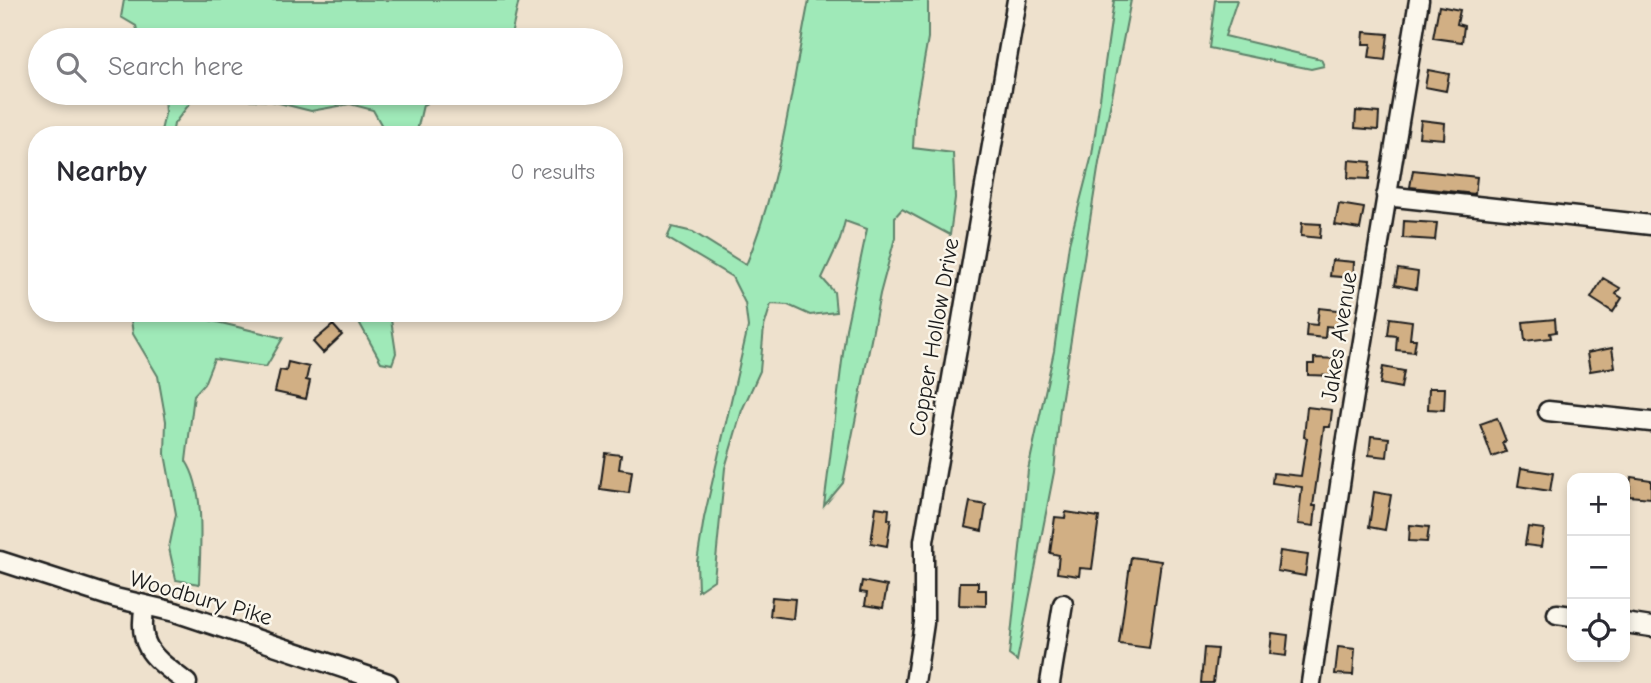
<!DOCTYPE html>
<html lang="en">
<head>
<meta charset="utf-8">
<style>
	body { margin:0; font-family:"Comic Neue",sans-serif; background:#f7f7f7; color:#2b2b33 }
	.controls { position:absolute; right:21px; bottom:21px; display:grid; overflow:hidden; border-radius:14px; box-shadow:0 4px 10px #0003 }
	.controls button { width:63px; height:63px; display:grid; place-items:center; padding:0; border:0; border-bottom:2px solid #e1e1e2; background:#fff; color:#2b2b33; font:35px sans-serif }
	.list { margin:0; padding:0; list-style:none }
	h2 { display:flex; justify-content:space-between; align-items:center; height:91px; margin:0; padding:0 28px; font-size:30px }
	h2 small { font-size:23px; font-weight:400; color:#7c7c81 }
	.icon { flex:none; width:38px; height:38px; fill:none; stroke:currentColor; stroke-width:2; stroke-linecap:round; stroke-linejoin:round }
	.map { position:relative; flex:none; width:1651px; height:683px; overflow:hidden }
	.search { position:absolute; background:#fff; box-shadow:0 4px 10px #0003; left:28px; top:28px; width:595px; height:77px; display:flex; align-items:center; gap:18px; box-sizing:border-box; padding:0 24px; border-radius:38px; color:#7c7c81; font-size:26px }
	.panel { position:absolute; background:#fff; box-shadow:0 4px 10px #0003; left:28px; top:126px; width:595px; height:196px; border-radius:28px }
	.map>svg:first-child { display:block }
	.green { fill:#9fe9b8; stroke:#5e826a; stroke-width:2 }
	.building { fill:#d1af84; stroke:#1c1c1c; stroke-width:2 }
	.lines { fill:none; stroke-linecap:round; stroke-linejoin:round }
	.minor-casing { stroke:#1c1c1c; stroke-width:23 }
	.minor { stroke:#fbf7ec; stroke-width:18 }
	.labels { text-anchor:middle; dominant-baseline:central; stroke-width:5; stroke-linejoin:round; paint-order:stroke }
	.street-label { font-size:23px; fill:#1c1c1c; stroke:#fbf7ec }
</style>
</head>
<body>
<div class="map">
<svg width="1651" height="683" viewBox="0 0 1651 683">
	<rect width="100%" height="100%" fill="#eee1cd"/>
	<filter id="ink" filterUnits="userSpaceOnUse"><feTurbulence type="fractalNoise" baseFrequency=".0143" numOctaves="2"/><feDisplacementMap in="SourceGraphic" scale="14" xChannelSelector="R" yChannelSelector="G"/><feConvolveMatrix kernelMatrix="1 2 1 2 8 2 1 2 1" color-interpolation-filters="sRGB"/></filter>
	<g filter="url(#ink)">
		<!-- green -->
		<path class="green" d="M124 0H519L510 40H140L136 26 121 17Z
			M809 0H928V38L915 110 913 148 953 153 955 198 950 235 902 209 895 217V238L880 294 843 483 824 506 846 329 867 229 845 221 840 240 822 278 834 292 836 312 810 315 788 305 771 304 764 327 760 371 742 410 725 468 714 580 698 591 697 562 704 518 748 327 745 303 732 277 667 238 672 227 693 232 746 265C781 181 791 89 809 0Z
			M1114 0H1131L1099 163 1060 409 1054 472 1017 661 1009 655 1028 470 1054 351 1069 244 1092 155Z
			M1215 0H1237L1225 36 1321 59 1324 66 1311 69 1209 48Z
			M164 93H456L434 99 423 105 416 135H382L383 128 373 110 350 104 311 111 271 101 221 98 191 102 174 124 172 135H160L165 114Z
			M130 313H180L283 338 266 367 214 359 204 384 194 395 186 461C206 491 200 548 199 584L176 580 169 548 176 514 165 454 166 421 158 376 133 334Z
			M354 313H390L396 353 392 364 381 362Z"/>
		<!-- building -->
		<path class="building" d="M1439 6 1460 10 1457 24 1464 26 1462 42 1433 38Z
			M1364 32 1388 34 1385 60 1369 58 1371 44H1363Z
			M1428 70 1449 74 1446 91 1425 87Z
			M1356 111 1379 113 1378 130 1355 128Z
			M1421 120 1445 123 1444 139 1419 137Z
			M1349 160 1371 162 1369 179 1348 178Z
			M1413 170 1477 177 1475 194 1410 187Z
			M1339 204 1364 208 1360 229 1335 225Z
			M1404 221 1437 223 1435 240 1403 238Z
			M1302 223 1321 224 1320 238 1301 236Z
			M1332 260 1354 262 1353 278 1330 276Z
			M1398 269 1418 272 1416 289 1395 285Z
			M1603 278 1620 288 1616 294 1622 298 1613 312 1591 298Z
			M1319 308 1346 311 1345 328 1326 326 1325 338 1306 336 1307 324 1317 325Z
			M1390 318 1412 321 1410 339H1416L1414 352 1396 350 1397 336 1388 335Z
			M1555 319 1556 332 1550 333 1551 338 1525 341 1523 322Z
			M333 325 342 335 323 353 313 342Z
			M1612 348 1615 367 1590 371 1587 353Z
			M1314 358 1339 359 1338 376 1308 375V364H1314Z
			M288 362 309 367 306 380 310 381 306 399 275 392 280 370 286 371Z
			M1383 367 1404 371 1401 388 1380 384Z
			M1429 388H1445L1444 410 1428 409Z
			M1307 407 1332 410 1330 427H1324L1313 506H1316L1314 526 1298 524 1302 487 1272 483 1273 473 1301 476 1307 438 1304 437Z
			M1497 418 1506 441 1502 443 1506 452 1492 457 1480 424Z
			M1371 436 1389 438 1387 457 1369 455Z
			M605 453 621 455 619 469 632 471 629 493 600 489Z
			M1521 468 1553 473 1550 491 1518 486Z
			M1631 477 1651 480V498L1629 496Z
			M1374 492 1391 495 1385 530 1369 527Z
			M970 502 986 505 982 531 965 527Z
			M876 507 889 509 888 519H891L887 546 871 543Z
			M1066 512 1099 517 1092 569 1080 568 1079 576 1057 573 1059 555 1050 553 1055 517 1065 518Z
			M1410 525 1429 527 1427 542 1409 541Z
			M1528 527 1544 529 1541 547 1525 545Z
			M1280 551 1308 555 1305 576 1277 571Z
			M1131 557 1161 561 1149 648 1119 644Z
			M862 581 887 586 883 608 865 605 867 593 860 592Z
			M960 582H978V590H986V606L959 605Z
			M772 597 795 599 793 619 770 616Z
			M1272 633 1288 635 1286 656 1270 654Z
			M1338 647 1355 649 1353 675 1335 674Z
			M1204 648 1217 649 1213 683H1201Z"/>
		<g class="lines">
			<!-- minor casing -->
			<g class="minor-casing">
				<path id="minor" d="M1386 196 1651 225
					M1548 411 1651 422
					M0 561 115 598 175 612 388 683
					M145 605C136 649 155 658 187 683
					M1557 614 1572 616
					M1625 623 1651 627
					M915 683 924 623V541L1017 0
					M1050 683 1063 604
					M1311 683 1346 444 1419 0"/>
			</g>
			<!-- minor -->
			<use href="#minor" class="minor"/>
		</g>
	</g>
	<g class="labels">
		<!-- street labels -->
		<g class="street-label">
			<text transform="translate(934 337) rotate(-80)">Copper Hollow Drive</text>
			<text transform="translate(1339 337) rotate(-81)">Jakes Avenue</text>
			<text transform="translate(201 598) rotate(16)">Woodbury Pike</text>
		</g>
	</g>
</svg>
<div class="controls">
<button>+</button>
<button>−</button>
<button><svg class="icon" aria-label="locate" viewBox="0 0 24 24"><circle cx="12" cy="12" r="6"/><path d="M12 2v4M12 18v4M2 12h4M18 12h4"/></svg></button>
</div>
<div class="search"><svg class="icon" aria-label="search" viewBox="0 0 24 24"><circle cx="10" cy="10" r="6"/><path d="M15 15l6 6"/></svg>Search here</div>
<section class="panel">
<h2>Nearby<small>0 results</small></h2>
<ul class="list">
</ul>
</section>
</div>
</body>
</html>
